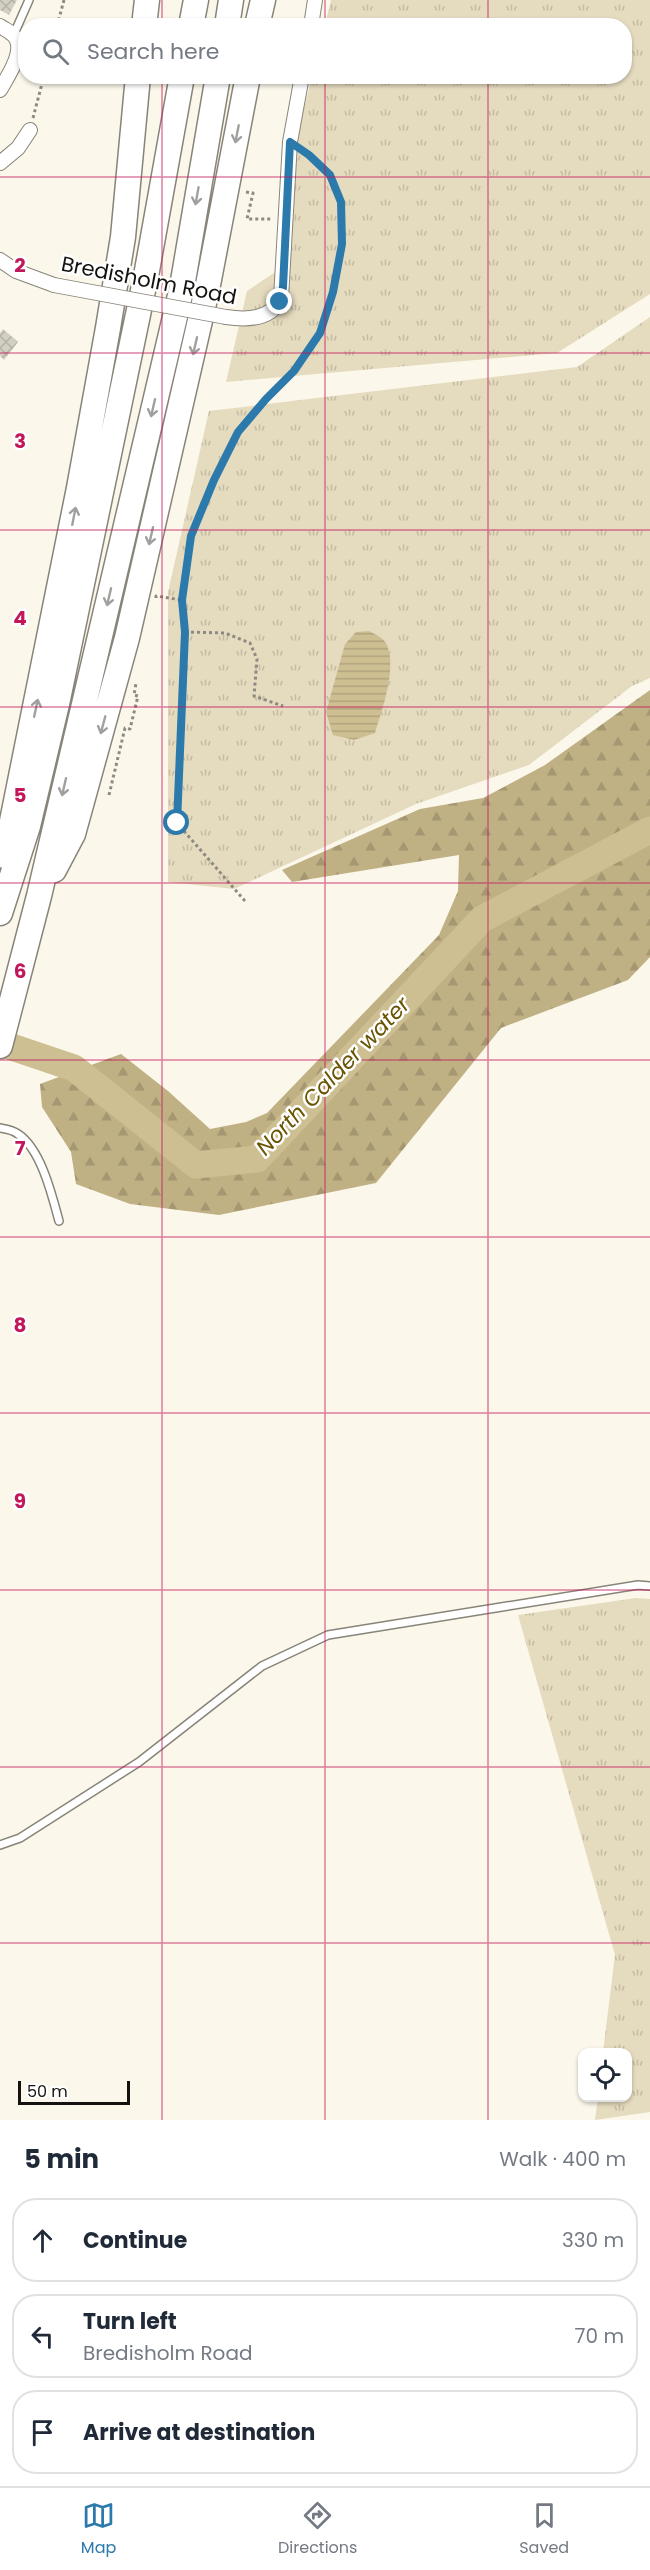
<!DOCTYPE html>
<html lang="en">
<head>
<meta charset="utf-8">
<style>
	body { margin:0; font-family:Poppins,sans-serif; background:#f6f6f7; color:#1f2937 }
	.controls { position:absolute; right:18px; bottom:18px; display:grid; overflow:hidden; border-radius:12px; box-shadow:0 2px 4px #0004 }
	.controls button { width:54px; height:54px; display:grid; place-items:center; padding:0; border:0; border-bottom:2px solid #e0e1e3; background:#fff; color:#1f2937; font:30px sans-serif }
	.scale { position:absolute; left:18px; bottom:15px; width:112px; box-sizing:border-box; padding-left:6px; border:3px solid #14120e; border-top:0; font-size:16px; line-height:21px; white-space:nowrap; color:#14120e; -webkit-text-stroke:4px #fff; paint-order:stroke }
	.stop { position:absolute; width:18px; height:18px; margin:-14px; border:4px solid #2c79ab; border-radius:50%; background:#fff }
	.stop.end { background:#2c79ab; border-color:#fff; box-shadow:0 2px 6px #0008 }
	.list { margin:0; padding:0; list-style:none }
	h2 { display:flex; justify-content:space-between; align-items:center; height:78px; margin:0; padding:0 24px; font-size:26px }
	h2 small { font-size:20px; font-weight:400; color:#747a83 }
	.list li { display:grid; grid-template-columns:39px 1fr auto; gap:18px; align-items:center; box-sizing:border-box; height:84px; margin:0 12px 12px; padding:0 12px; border:2px solid #e0e1e3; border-radius:24px }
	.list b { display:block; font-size:22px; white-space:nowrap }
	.list p { margin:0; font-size:20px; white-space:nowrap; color:#747a83 }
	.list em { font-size:20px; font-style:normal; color:#747a83 }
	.icon { flex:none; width:33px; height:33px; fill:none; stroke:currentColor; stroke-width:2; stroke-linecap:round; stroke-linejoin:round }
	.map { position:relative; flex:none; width:650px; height:2120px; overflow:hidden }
	.search { position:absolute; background:#fff; box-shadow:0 2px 4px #0004; left:18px; right:18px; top:18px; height:66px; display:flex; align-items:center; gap:15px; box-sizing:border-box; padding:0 21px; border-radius:24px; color:#747a83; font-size:22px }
	.sheet { height:366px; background:#fff }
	nav { display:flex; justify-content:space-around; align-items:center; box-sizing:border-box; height:84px; border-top:2px solid #e0e1e3; background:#fff; font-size:16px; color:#747a83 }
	nav a { display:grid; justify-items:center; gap:3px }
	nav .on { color:#2c79ab }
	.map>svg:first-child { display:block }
	.grass { fill:url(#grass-tufts) }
	.forest { fill:url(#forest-firs) }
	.water { fill:url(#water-rules) }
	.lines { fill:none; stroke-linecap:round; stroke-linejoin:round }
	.river { stroke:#cebf92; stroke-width:27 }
	.building { fill:url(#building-cross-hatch) }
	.lane-casing { stroke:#888479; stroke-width:10 }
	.street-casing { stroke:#888479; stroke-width:16 }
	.highway-casing { stroke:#888479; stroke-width:27 }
	.path { stroke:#8d8a81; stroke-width:3; stroke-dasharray:3 3; stroke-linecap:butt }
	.lane { stroke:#fff; stroke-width:7 }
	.street { stroke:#fff; stroke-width:14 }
	.highway { stroke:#fff; stroke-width:24 }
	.street-bridge-casing { stroke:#888479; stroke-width:16; stroke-linecap:butt }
	.street-bridge { stroke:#fff; stroke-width:14 }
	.oneway { stroke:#a1a09f }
	.route { stroke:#2c79ab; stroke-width:8 }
	.grid { fill:none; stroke:#c2185b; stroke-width:1.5; stroke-opacity:0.55 }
	.labels { text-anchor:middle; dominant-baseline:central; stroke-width:5; stroke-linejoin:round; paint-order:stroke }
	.street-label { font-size:21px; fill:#14120e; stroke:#fff }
	.water-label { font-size:22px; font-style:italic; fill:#6a5401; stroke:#fff }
	.grid-label { font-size:20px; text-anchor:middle; font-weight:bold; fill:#c2185b; stroke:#fff; stroke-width:5; stroke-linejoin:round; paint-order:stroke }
</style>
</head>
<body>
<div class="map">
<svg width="650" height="2120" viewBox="0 0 650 2120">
	<defs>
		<pattern id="grass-tufts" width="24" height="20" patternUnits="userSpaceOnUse" patternTransform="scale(1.5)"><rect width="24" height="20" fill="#e5dbbf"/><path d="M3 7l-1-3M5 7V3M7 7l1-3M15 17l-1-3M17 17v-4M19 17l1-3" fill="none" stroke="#c4bba3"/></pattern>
		<pattern id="forest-firs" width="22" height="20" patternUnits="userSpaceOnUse" patternTransform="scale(1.5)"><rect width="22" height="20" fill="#c0b184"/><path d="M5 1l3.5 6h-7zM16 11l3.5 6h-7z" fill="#a49771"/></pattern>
		<pattern id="water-rules" width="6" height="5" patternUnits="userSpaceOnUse" patternTransform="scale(1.5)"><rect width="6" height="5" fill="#cebf92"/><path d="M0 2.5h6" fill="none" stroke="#b0a37d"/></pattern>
		<pattern id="building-cross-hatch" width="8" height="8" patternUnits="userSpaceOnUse" patternTransform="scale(1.5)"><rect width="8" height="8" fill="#d3cfc3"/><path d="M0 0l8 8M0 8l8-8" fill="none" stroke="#b4b1a6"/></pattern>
	</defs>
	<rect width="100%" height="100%" fill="#fbf7ea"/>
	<!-- grass -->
	<path class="grass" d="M331 0H650V294L557 353 226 382 247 291 289 263 294 147 312 77 624 76V26L325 25Z
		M650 317V678L632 686 529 765 416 804 234 889 168 882V592L209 411 577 367Z
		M636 1598 650 1599V2112L595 2120 598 2098H628V2052H603L615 1955 518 1615Z"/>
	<!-- forest -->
	<path class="forest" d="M650 690V957L628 980 501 1028 376 1183 219 1215 130 1204 76 1184 71 1152 42 1107 40 1084 121 1054 168 1091 210 1129 246 1122 267 1113 439 935 458 891 459 855 292 882 282 870 420 809 483 798 545 765Z"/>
	<!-- water -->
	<path class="water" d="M369 631C375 634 384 638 387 645 397 669 382 710 375 733L354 740 333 735 326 712 345 644 356 632Z"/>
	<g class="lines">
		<!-- river -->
		<path class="river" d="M0 1043 74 1068 196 1165 257 1159 482 919 650 830"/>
	</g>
	<!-- building -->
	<path class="building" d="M0 0H17L9 15 0 10Z
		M3 329 18 342 4 360 0 356V333Z"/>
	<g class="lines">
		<!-- lane casing -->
		<g class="lane-casing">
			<path id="lane" d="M14 34 29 0
				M0 1128C6 1129 13 1130 18 1134 41 1149 52 1195 59 1221
				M0 1845 20 1838 139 1762 262 1666 328 1635 638 1585 650 1586"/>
		</g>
		<!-- street casing -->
		<g class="street-casing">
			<path id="street" d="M0 26C4 29 9 31 12 34 29 47 7 77 0 90
				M311 26 315 0
				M0 163 18 148 30 130
				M0 260 16 271 54 285
				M226 317C246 320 272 320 281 298L290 142 302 76"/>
		</g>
		<!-- highway casing -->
		<g class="highway-casing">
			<path id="highway" d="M144 26 147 0
				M191 26 196 0
				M227 26 231 0
				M257 26 263 0
				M5 856 79 488 108 328 123 237 138 76
				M54 870 73 834 127 638 207 290 248 76
				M0 913 28 826 57 704 146 276 182 76
				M0 1046 39 896 182 287 218 76"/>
		</g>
		<!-- path -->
		<path class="path" d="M57 26 64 0
			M33 118 44 76
			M246 192 253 193 247 219H272
			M156 598V596L182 600
			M185 632 225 633 250 643 257 659 254 696 283 706
			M109 795 125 728 130 729 138 696 134 695 136 683
			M245 901 177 823 185 632 182 600 191 536 214 480 238 432 266 399 294 371 320 333 333 292 342 244 341 202 330 175 304 151"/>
		<!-- lane -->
		<use href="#lane" class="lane"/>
		<!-- street -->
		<use href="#street" class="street"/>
		<!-- highway -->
		<use href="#highway" class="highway"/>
		<!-- street-bridge casing -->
		<g class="street-bridge-casing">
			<path id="street-bridge" d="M54 285 226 317"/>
		</g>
		<!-- street-bridge -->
		<use href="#street-bridge" class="street-bridge"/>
	</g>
	<!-- one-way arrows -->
	<defs><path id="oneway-shaft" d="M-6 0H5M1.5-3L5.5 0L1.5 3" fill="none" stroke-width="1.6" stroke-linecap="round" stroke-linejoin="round" transform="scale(1.5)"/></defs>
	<g class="oneway">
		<use href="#oneway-shaft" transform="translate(237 134) rotate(101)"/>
		<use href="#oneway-shaft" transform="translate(197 196) rotate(100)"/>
		<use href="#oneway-shaft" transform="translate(195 346) rotate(103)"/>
		<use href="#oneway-shaft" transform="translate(153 408) rotate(103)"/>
		<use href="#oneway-shaft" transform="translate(74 516) rotate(-79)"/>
		<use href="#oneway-shaft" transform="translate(151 536) rotate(103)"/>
		<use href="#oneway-shaft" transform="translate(109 597) rotate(103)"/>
		<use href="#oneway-shaft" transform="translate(36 708) rotate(-78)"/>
		<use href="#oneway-shaft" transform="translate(103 725) rotate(105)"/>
		<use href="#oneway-shaft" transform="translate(64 787) rotate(103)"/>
	</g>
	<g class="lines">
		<!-- route -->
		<path class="route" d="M177 823 185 632 182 600 191 536 214 480 238 432 266 399 294 371 320 333 333 292 342 244 341 202 330 175 309 155 290 142 283 287 280 302"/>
	</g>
	<!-- grid -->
	<path class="grid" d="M162 0V26M325 0V26M488 0V26M162 76V2120M325 76V2120M488 76V2120M0 177H650M0 353H650M0 530H650M0 707H650M0 883H650M0 1060H650M0 1237H650M0 1413H650M0 1590H650M0 1767H650M0 1943H650"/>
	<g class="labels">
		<!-- street labels -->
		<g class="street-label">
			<text transform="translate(149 280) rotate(11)">Bredisholm Road</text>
		</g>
		<!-- water labels -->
		<g class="water-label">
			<text transform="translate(333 1076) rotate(-46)">North Calder water</text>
		</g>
	</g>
	<g class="grid-label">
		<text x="20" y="272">2</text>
		<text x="20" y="448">3</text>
		<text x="20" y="625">4</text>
		<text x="20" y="802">5</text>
		<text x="20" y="978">6</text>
		<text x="20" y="1155">7</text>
		<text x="20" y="1332">8</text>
		<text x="20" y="1508">9</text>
	</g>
</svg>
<div class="controls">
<button><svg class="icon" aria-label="locate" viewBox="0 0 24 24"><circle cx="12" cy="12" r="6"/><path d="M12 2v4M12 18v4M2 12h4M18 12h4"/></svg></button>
</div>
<div class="scale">50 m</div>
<div class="stop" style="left:177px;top:823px"></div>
<div class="stop end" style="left:280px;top:302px"></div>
<div class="search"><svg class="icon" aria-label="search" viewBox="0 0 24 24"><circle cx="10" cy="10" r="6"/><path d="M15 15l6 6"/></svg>Search here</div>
</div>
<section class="sheet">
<h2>5 min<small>Walk · 400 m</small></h2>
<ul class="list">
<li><svg class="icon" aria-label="ahead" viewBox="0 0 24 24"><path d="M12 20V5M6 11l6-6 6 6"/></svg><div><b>Continue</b></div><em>330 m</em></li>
<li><svg class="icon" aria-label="left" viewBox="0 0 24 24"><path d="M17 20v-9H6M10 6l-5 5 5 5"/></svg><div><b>Turn left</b><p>Bredisholm Road</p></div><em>70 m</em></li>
<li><svg class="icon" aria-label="arrive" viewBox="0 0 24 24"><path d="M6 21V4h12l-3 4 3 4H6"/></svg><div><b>Arrive at destination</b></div></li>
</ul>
</section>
<nav>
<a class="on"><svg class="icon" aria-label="map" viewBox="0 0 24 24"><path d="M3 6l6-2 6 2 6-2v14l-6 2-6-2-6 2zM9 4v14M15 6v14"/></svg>Map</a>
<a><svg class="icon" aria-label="directions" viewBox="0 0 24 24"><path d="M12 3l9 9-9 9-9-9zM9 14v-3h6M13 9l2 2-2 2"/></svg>Directions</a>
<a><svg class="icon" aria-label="saved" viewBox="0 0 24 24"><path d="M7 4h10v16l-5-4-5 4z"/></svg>Saved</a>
</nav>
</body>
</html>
